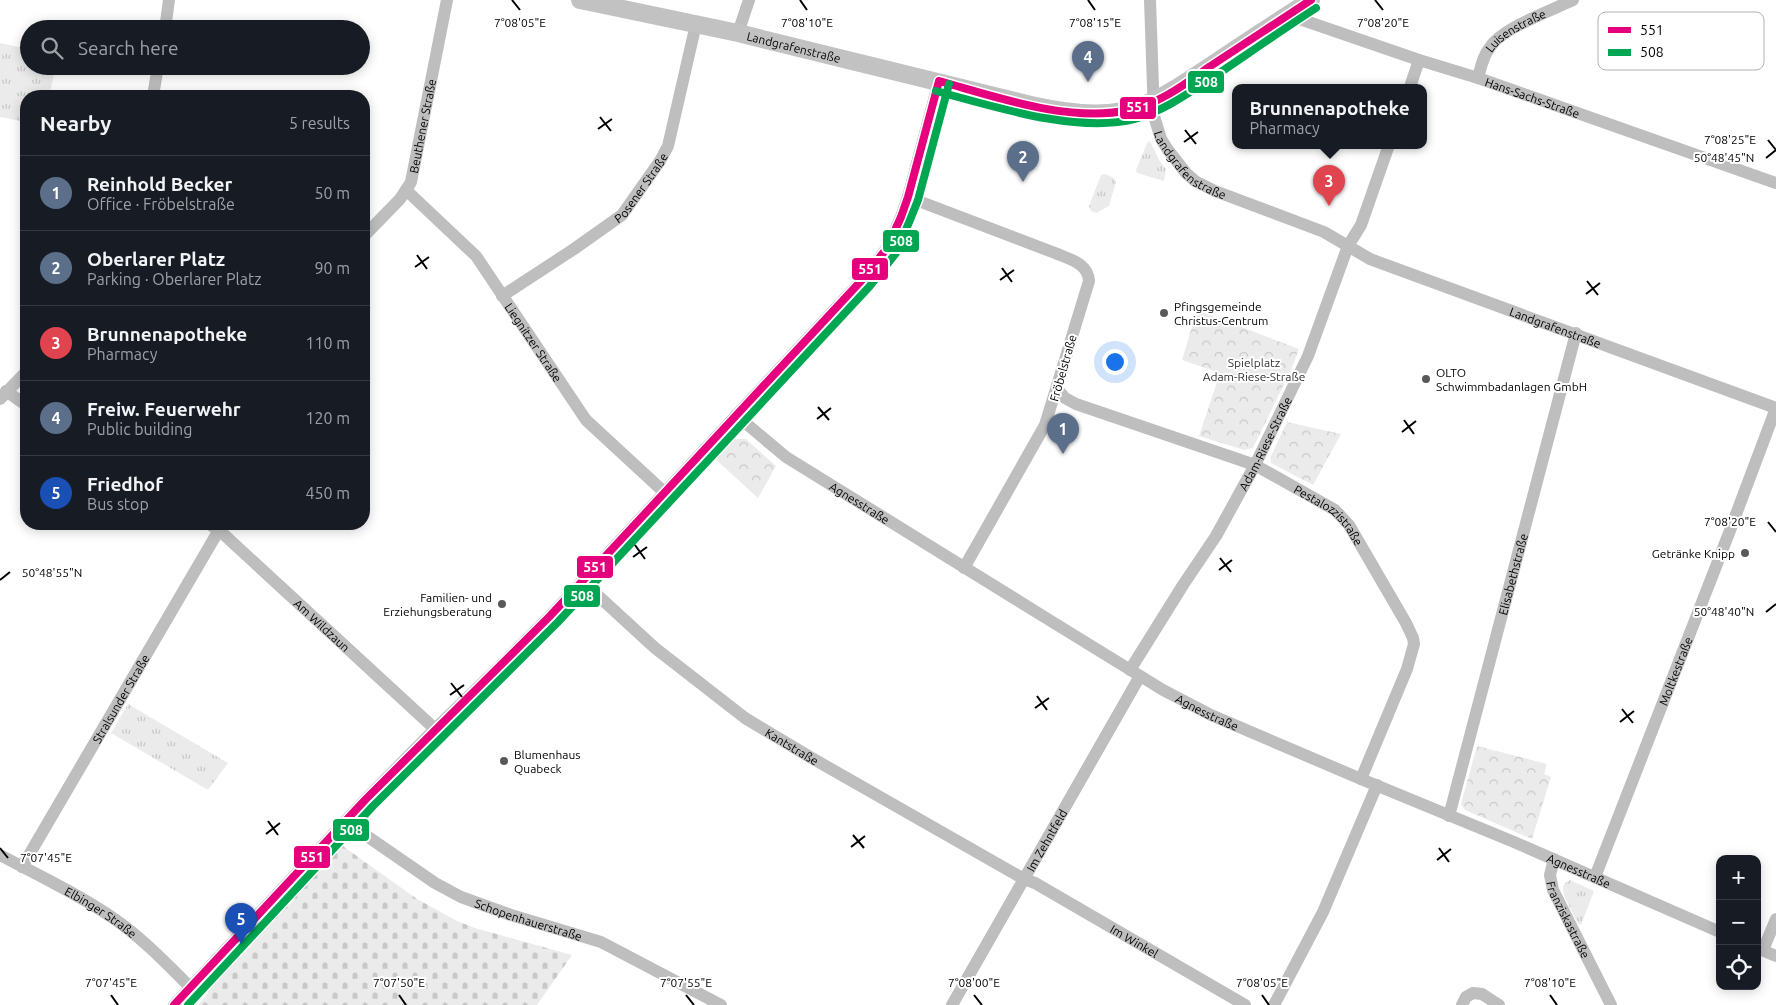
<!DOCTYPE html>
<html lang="en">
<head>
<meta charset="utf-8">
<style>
	body { margin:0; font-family:Ubuntu,sans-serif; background:#20242c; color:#f1f3f6 }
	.controls { position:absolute; right:15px; bottom:15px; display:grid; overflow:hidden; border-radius:10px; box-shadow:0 2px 12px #0003 }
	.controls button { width:45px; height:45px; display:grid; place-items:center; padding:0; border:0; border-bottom:1px solid #363941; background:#171b24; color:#f1f3f6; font:25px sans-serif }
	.you { position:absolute; left:1114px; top:361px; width:18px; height:18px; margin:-12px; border:4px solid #fff; border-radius:50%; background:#1a73e8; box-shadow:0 0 0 8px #1a73e833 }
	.badge { display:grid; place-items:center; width:32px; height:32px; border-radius:50%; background:#d93025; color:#fff; font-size:16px; font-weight:700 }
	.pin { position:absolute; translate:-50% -41px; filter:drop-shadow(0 1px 2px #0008) }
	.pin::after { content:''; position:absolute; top:26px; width:18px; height:15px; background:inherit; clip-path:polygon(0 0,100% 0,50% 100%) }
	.popup { position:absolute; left:1232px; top:84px; width:195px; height:65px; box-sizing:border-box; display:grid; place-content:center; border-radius:10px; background:#171b24; filter:drop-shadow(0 1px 4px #0005); font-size:16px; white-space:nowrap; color:#9ea1a6 }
	.popup b { font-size:19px; color:#f1f3f6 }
	.popup::after { content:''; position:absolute; left:50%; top:100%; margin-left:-10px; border:10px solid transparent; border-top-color:#171b24 }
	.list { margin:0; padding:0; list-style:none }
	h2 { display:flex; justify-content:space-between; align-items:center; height:65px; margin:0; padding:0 20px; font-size:21px }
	h2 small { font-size:16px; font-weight:400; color:#9ea1a6 }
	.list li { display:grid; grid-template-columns:32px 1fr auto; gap:15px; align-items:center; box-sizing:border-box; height:75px; padding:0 20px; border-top:1px solid #363941 }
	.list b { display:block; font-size:19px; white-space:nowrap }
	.list p { margin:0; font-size:16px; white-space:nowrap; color:#9ea1a6 }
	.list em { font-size:16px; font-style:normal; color:#9ea1a6 }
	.icon { flex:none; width:28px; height:28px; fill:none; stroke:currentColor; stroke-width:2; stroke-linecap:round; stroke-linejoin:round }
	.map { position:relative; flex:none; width:1776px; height:1005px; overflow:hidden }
	.search { position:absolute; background:#171b24; box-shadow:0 2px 12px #0003; left:20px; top:20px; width:350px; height:55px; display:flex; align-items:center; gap:12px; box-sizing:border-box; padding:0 18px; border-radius:28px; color:#9ea1a6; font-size:19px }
	.panel { position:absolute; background:#171b24; box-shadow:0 2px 12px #0003; left:20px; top:90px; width:350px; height:440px; border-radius:20px }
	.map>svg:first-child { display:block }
	.grass { fill:url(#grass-tufts) }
	.cemetery { fill:url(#cemetery-stones) }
	.park { fill:url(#park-crowns) }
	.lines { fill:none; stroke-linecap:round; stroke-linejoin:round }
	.street { stroke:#bebebe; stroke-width:12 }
	.secondary { stroke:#c2c2c2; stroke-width:18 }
	.bus-1-casing { stroke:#fff; stroke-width:11 }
	.bus-2-casing { stroke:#fff; stroke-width:11 }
	.bus-1 { stroke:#e5007d; stroke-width:8 }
	.bus-2 { stroke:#00a651; stroke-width:8 }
	.ticks { fill:none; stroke:#000; stroke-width:2 }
	.poi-dot { fill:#595959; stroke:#fff; stroke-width:2 }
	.labels { text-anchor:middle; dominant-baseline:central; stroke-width:4; stroke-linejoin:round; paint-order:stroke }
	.street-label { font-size:12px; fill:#000; stroke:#fff }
	.poi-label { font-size:12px; fill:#000; stroke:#fff; text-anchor:start }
	.park-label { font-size:12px; fill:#313131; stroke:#fff }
	.key { fill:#fff; stroke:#b2b2b2; stroke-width:1 }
	.key-label { font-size:14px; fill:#000 }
	.ticks-label { font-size:12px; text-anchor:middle; fill:#000; stroke:#fff; stroke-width:4; stroke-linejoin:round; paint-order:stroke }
	.line-badge { stroke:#fff; stroke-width:2 }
	.badge-label { font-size:14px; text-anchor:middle; font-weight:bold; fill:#fff }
</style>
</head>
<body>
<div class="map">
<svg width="1776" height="1005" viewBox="0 0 1776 1005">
	<defs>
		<pattern id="grass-tufts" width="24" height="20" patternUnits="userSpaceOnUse" patternTransform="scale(1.25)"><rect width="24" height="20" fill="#ebebeb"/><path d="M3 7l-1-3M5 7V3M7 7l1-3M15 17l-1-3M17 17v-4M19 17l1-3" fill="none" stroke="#c8c8c8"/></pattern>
		<pattern id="cemetery-stones" width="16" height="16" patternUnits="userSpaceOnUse" patternTransform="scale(1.25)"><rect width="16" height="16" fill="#ebebeb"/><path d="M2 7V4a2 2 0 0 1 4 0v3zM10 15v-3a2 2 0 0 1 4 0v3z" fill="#c8c8c8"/></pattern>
		<pattern id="park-crowns" width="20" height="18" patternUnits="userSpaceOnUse" patternTransform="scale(1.25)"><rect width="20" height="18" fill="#ebebeb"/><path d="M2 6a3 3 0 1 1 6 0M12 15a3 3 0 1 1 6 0" fill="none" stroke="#c8c8c8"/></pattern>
	</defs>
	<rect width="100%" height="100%" fill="#fff"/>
	<!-- grass -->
	<path class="grass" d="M0 43 29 49V66H56L49 96H26V122L0 117Z
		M1150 141 1159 160 1166 169 1164 181 1137 173 1136 170 1147 143Z
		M1105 174 1114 178 1116 182 1109 206 1096 213 1091 211 1089 206 1101 175Z
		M128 704 228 763 208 790 111 733Z
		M1570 880 1594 891 1581 925 1578 924 1564 896 1563 888 1564 884Z"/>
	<!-- cemetery -->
	<path class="cemetery" d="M340 844 417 899 457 921 475 928 572 955 537 1005H198L208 993 209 987Z"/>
	<!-- park -->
	<path class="park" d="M1197 310 1299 349 1291 370 1253 448 1244 450 1199 436 1220 373 1182 360Z
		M1287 422 1341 434 1313 485 1271 463 1270 458Z
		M730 439H746L776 466 758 498 713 457Z
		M1477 746 1547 764 1544 774 1551 777 1532 839 1465 810 1461 804Z"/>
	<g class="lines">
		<!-- street -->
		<g class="street">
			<path id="s1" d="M1150 0 1154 116 1161 139 1168 150 1186 173 1195 181 1215 191 1324 232 1370 259 1776 408"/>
			<path id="s2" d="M1288 15 1419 60 1478 78 1776 183"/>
			<path d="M165 29 169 0"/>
			<path d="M738 33 749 0"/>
			<path id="s3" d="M1478 78C1481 67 1483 55 1491 46 1503 28 1552 10 1573 0"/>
			<path d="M1410 87 1419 60"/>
			<path d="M153 96 158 66"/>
			<path id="s4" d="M406 190 476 256 586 420 664 492"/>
			<path d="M908 197 1055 253C1069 259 1088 263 1089 281L1045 425 964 568"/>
			<path id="s5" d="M364 236 400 199 411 182 447 0"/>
			<path id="s6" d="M502 296 574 249 622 215 660 161 668 146 696 24"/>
			<path id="s7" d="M1057 389 1065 398 1076 404 1255 465 1335 510 1349 525 1406 623 1413 638 1414 644 1407 669 1361 779"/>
			<path d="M6 391 26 405"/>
			<path d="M0 399 26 372"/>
			<path id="s8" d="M736 415 786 457 1046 618 1163 690 1186 702 1211 715 1361 779 1514 842 1720 932"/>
			<path id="s9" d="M209 524 219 530 435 729"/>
			<path id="s10" d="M582 581 655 648 745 718 810 757 1024 879 1035 883 1245 1005"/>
			<path id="s11" d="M1130 670 1183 585 1216 536 1255 465 1308 356 1348 246 1361 225 1389 145"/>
			<path id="s12" d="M1449 816 1576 333"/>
			<path id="s13" d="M345 821 435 883 461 897 511 915 601 942 721 1005"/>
			<path id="s14" d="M0 855C38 875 78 894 113 918 141 937 166 963 190 987"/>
			<path id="s15" d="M1554 859 1550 875 1553 890 1611 1005"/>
			<path id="s16" d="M22 867 219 530"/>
			<path id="s17" d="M1595 877 1729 533 1776 408"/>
			<path d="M1757 948 1776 956"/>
			<path d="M1763 950 1776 919"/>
			<path d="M174 1005 366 799 435 729 503 663 550 616 861 281 887 248 901 217 908 197 939 81"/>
			<path id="s18" d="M952 1005 1140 676"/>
			<path d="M1274 1005 1323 912 1377 785"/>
			<path d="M1462 1005 1466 997 1473 993 1482 994 1499 1005"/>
		</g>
		<!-- secondary -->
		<path class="secondary" id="s19" d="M580 0 738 33 1031 105C1058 111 1093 117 1121 111 1157 105 1188 80 1218 61 1249 40 1280 20 1311 0"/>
		<!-- bus-1 casing -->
		<g class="bus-1-casing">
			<path id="bus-1" d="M939 81C997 97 1069 123 1129 110 1159 104 1185 84 1209 67 1243 45 1277 22 1311 0
				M174 1005 366 799 550 616 861 281 887 248 901 217 908 197 939 81"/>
		</g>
		<!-- bus-2 casing -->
		<g class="bus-2-casing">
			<path id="bus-2" d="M936 91C992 106 1078 134 1135 119 1164 111 1190 92 1215 76 1249 53 1282 30 1316 8
				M188 1005 373 806 557 623 869 287 896 253 910 220 918 200 949 84"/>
		</g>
		<!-- bus-1 -->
		<use href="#bus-1" class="bus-1"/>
		<!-- bus-2 -->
		<use href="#bus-2" class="bus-2"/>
	</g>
	<!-- ticks -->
	<path class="ticks" d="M512 0 520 10M800 0 807 10M1088 0 1095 10M1375 0 1383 10M600 117 611 131M598 129 612 119M1185 130 1196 144M1768 140 1776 150M1184 142 1198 132M1766 158 1776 150M417 255 427 269M415 267 429 257M1002 268 1012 282M1000 280 1014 270M1587 281 1598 295M1586 294 1600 283M818 407 829 420M817 419 831 408M1404 420 1414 434M1402 432 1416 421M1768 522 1776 532M635 545 645 559M633 557 647 547M1220 558 1231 572M1219 570 1232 560M0 580 10 572M1766 612 1776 604M451 683 462 697M450 695 464 685M1037 696 1047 710M1035 708 1049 698M1622 709 1633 723M1620 722 1634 711M268 821 278 835M266 834 280 823M853 835 864 848M851 847 865 836M0 848 8 858M1439 848 1449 862M1437 860 1451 849M111 995 118 1005M399 995 406 1005M686 995 694 1005M974 995 982 1005M1262 995 1269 1005M1550 995 1557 1005"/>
	<!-- markers -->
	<g class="poi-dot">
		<circle cx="1164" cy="313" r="5"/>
		<circle cx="1426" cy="379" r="5"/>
		<circle cx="1745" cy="553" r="5"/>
		<circle cx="502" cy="604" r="5"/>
		<circle cx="504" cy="761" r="5"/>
	</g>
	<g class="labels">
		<!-- street labels -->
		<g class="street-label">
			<text stroke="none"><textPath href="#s3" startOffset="64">Luisenstraße</textPath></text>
			<text stroke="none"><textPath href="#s19" startOffset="219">Landgrafenstraße</textPath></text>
			<text stroke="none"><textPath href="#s2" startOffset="258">Hans-Sachs-Straße</textPath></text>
			<text stroke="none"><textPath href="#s5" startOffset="129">Beuthener Straße</textPath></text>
			<text stroke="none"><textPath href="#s1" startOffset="180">Landgrafenstraße</textPath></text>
			<text stroke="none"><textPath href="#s6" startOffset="178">Posener Straße</textPath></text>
			<text stroke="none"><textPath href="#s1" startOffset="584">Landgrafenstraße</textPath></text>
			<text stroke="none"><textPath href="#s4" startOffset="200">Liegnitzer Straße</textPath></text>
			<text transform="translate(1063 368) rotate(-74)">Fröbelstraße</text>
			<text stroke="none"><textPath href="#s11" startOffset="264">Adam-Riese-Straße</textPath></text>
			<text stroke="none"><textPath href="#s8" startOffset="152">Agnesstraße</textPath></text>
			<text stroke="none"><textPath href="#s7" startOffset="304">Pestalozzistraße</textPath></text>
			<text stroke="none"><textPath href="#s12" startOffset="250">Elisabethstraße</textPath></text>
			<text stroke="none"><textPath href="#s9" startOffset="152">Am Wildzaun</textPath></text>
			<text stroke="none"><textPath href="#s17" startOffset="221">Moltkestraße</textPath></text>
			<text stroke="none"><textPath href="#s16" startOffset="195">Stralsunder Straße</textPath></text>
			<text stroke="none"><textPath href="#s8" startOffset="558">Agnesstraße</textPath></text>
			<text stroke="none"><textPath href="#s10" startOffset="268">Kantstraße</textPath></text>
			<text stroke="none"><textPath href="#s18" startOffset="190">Im Zehntfeld</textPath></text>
			<text stroke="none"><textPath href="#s8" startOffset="962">Agnesstraße</textPath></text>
			<text stroke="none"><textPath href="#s14" startOffset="116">Elbinger Straße</textPath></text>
			<text stroke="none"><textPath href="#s13" startOffset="210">Schopenhauerstraße</textPath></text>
			<text stroke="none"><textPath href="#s15" startOffset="65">Franziskastraße</textPath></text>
			<text stroke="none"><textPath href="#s10" startOffset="662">Im Winkel</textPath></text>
		</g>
		<!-- poi labels -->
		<g class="poi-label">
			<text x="1174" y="306">Pfingsgemeinde<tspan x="1174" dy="14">Christus-Centrum</tspan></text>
			<text x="1436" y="372">OLTO<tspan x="1436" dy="14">Schwimmbadanlagen GmbH</tspan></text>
			<text x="1735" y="553" text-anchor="end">Getränke Knipp</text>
			<text x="492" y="597" text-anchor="end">Familien- und<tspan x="492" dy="14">Erziehungsberatung</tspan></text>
			<text x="514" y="754">Blumenhaus<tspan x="514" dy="14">Quabeck</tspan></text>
		</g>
		<!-- park labels -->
		<g class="park-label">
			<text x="1254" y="362">Spielplatz<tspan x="1254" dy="14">Adam-Riese-Straße</tspan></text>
		</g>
	</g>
	<!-- legend -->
	<rect x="1598" y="12" width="166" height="58" rx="8" class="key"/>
	<rect x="1608" y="27" width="23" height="6" fill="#e5007d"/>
	<rect x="1608" y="49" width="23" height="7" fill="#00a651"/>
	<g class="key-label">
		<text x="1640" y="35">551</text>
		<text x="1640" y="57">508</text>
	</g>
	<g class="ticks-label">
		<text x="520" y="27">7°08'05"E</text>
		<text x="807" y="27">7°08'10"E</text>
		<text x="1095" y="27">7°08'15"E</text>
		<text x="1383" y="27">7°08'20"E</text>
		<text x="1730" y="144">7°08'25"E</text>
		<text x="1724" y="162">50°48'45"N</text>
		<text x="1730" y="526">7°08'20"E</text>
		<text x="52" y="577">50°48'55"N</text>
		<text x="1724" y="616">50°48'40"N</text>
		<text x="46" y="862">7°07'45"E</text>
		<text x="111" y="987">7°07'45"E</text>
		<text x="399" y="987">7°07'50"E</text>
		<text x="686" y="987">7°07'55"E</text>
		<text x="974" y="987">7°08'00"E</text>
		<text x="1262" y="987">7°08'05"E</text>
		<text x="1550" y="987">7°08'10"E</text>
	</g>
	<g class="line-badge">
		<rect x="1187" y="70" width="38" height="24" rx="5" fill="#00a651"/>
		<rect x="1119" y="96" width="38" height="24" rx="5" fill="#e5007d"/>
		<rect x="882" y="229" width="38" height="24" rx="5" fill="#00a651"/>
		<rect x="851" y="257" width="38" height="24" rx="5" fill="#e5007d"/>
		<rect x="576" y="555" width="38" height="24" rx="5" fill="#e5007d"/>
		<rect x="563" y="584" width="38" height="24" rx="5" fill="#00a651"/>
		<rect x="332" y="818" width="38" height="24" rx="5" fill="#00a651"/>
		<rect x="293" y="845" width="38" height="24" rx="5" fill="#e5007d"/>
	</g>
	<g class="badge-label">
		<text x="1206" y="87">508</text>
		<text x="1138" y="112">551</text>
		<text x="901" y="246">508</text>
		<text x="870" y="274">551</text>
		<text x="595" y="572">551</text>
		<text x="582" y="601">508</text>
		<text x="351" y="835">508</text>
		<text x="312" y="862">551</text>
	</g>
</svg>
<div class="controls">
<button>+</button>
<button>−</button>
<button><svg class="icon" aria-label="locate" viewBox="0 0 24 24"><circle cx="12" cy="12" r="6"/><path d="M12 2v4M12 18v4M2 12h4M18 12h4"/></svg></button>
</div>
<div class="you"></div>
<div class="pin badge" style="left:1063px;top:454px;background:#5c6f8a">1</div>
<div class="pin badge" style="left:1023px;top:182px;background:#5c6f8a">2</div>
<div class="pin badge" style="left:1329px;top:206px;background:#e0444e">3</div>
<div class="popup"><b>Brunnenapotheke</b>Pharmacy</div>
<div class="pin badge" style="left:1088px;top:82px;background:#5c6f8a">4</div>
<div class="pin badge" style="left:241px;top:944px;background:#1a4fb4">5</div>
<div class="search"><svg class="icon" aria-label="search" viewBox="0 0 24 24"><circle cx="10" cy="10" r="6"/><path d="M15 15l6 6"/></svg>Search here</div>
<section class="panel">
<h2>Nearby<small>5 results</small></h2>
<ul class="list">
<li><span class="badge" style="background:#5c6f8a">1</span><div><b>Reinhold Becker</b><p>Office · Fröbelstraße</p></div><em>50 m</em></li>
<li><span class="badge" style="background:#5c6f8a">2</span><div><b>Oberlarer Platz</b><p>Parking · Oberlarer Platz</p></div><em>90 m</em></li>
<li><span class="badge" style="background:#e0444e">3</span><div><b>Brunnenapotheke</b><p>Pharmacy</p></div><em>110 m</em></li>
<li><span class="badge" style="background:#5c6f8a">4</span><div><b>Freiw. Feuerwehr</b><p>Public building</p></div><em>120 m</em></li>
<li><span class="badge" style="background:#1a4fb4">5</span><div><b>Friedhof</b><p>Bus stop</p></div><em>450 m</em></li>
</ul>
</section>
</div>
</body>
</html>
